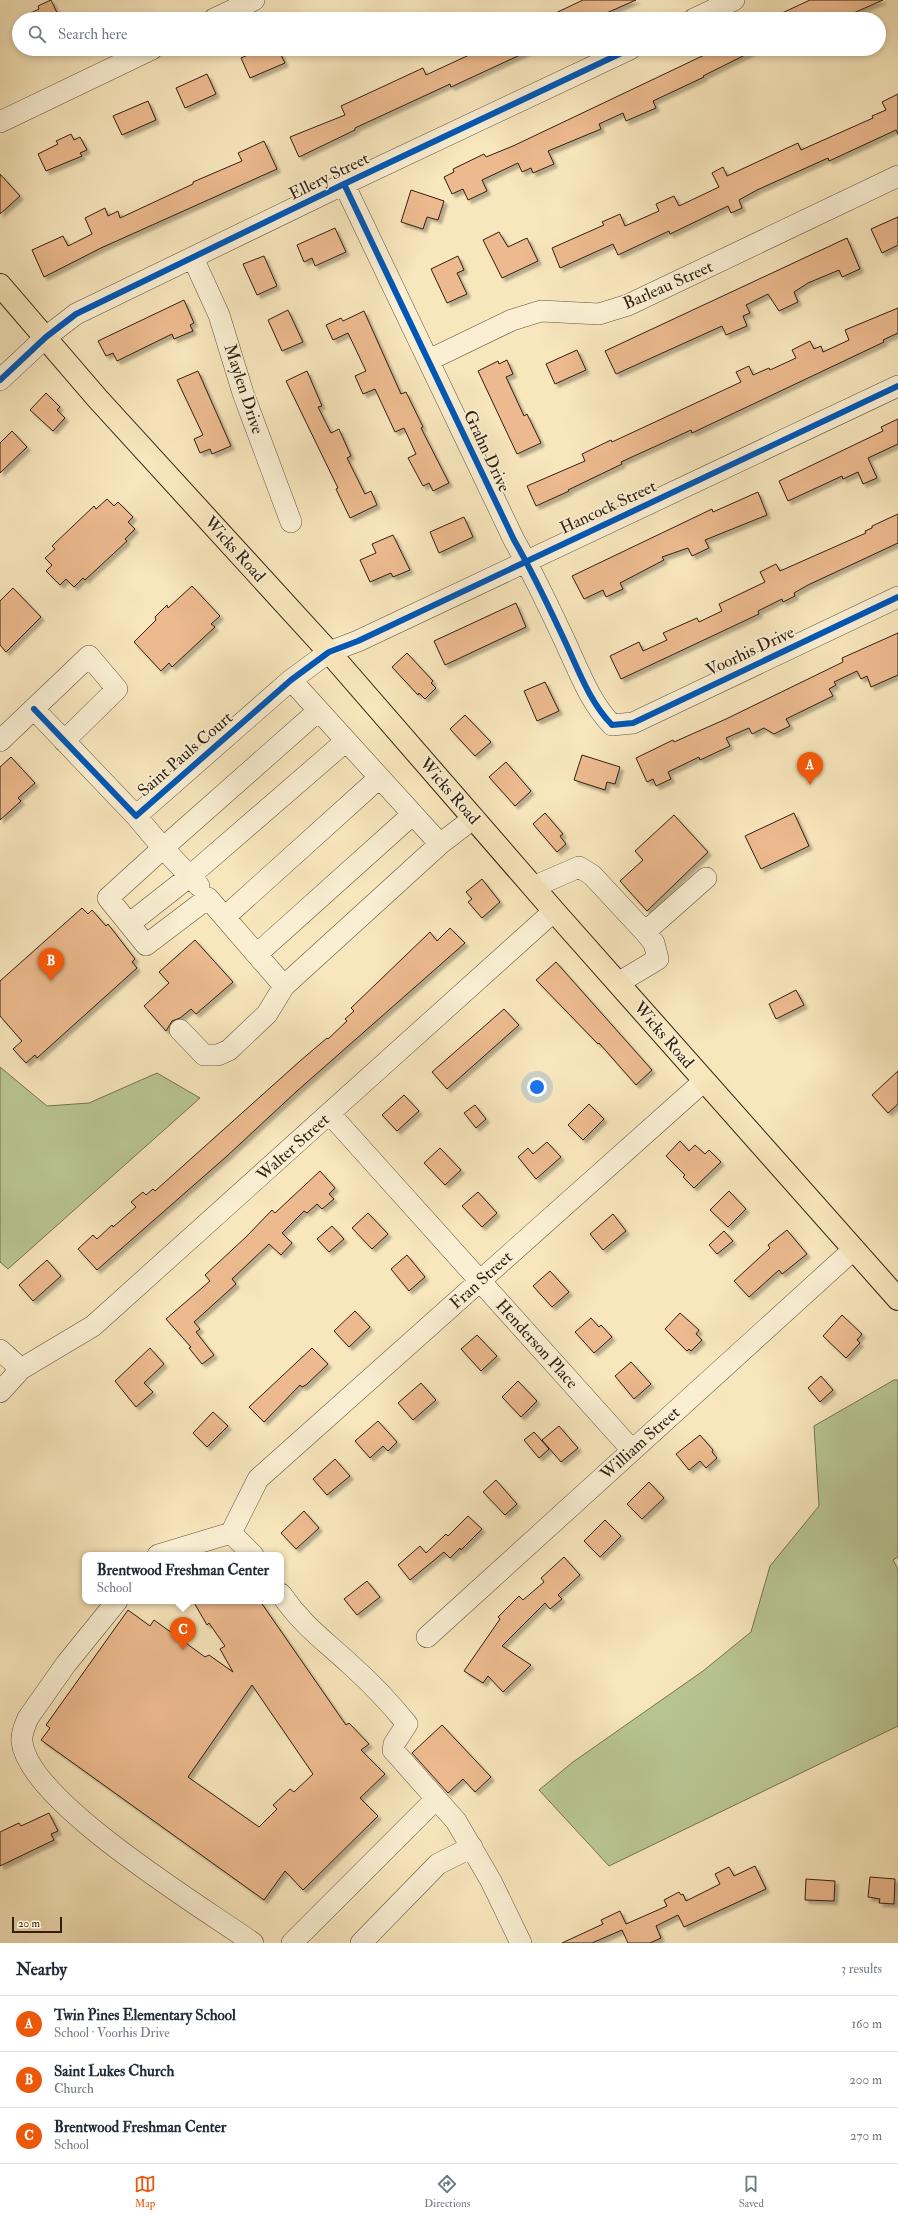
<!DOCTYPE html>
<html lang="en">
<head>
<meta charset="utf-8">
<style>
	body { margin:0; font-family:"IM FELL Double Pica",serif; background:#f2f2f3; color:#1f2937 }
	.scale { position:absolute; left:12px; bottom:10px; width:50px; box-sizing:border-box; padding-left:4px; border:2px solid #322013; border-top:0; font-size:11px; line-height:14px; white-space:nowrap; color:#322013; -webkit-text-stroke:3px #faefd3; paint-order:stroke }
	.you { position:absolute; left:537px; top:1087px; width:14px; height:14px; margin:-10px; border:3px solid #fff; border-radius:50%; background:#1a73e8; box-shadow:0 0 0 6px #1a73e833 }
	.badge { display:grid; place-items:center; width:26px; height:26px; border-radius:50%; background:#ea580c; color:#fff; font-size:13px; font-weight:700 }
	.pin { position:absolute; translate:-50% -33px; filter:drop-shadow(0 1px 2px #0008) }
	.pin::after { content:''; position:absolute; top:21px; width:14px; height:12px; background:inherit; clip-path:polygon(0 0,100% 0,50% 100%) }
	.popup { position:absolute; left:82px; top:1552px; width:202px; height:52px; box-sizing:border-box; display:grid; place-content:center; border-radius:8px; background:#fff; filter:drop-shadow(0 1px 3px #0005); font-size:13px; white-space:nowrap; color:#747a83 }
	.popup b { font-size:15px; color:#1f2937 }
	.popup::after { content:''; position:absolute; left:50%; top:100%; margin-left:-8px; border:8px solid transparent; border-top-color:#fff }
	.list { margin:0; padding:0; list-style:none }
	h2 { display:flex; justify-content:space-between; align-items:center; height:52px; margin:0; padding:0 16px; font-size:17px }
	h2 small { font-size:13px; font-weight:400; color:#747a83 }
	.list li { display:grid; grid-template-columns:26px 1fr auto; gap:12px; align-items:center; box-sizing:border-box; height:56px; padding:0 16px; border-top:1px solid #e0e1e3 }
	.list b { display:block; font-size:15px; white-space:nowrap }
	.list p { margin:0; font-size:13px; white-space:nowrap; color:#747a83 }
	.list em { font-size:13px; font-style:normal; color:#747a83 }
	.icon { flex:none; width:22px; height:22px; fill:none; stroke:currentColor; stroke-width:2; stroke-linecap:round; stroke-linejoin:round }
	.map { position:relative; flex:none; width:898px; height:1943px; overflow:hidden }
	.search { position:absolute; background:#fff; box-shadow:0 2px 6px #0003; left:12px; right:12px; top:12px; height:44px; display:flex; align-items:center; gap:10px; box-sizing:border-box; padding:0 14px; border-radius:22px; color:#747a83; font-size:15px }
	.sheet { height:220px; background:#fff }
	nav { display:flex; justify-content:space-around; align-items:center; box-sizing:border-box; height:56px; border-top:1px solid #e0e1e3; background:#fff; font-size:11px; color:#747a83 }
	nav a { display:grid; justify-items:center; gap:2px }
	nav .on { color:#ea580c }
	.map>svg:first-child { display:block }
	.green { fill:#b9c694; stroke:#767354 }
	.building { fill:#ecba8e; stroke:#322013; fill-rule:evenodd; filter:url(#shadow) }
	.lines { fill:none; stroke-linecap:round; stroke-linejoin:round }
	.minor-casing { stroke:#64523d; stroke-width:22 }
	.major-casing { stroke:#322013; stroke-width:24 }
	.minor { stroke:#faefd3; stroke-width:21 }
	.major { stroke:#f8e6bc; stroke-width:22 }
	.cycleway-casing { stroke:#faefd3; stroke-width:8 }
	.cycleway { stroke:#0057b8; stroke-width:6 }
	.labels { text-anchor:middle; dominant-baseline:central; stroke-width:3.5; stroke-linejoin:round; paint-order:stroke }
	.street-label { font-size:17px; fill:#322013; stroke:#faefd3 }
</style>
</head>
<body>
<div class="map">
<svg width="898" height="1943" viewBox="0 0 898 1943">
	<defs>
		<filter id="shadow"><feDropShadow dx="3.5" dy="3.5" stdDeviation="1" flood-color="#0004"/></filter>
	</defs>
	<rect width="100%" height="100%" fill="#f8e6bc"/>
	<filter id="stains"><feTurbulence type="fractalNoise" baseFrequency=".005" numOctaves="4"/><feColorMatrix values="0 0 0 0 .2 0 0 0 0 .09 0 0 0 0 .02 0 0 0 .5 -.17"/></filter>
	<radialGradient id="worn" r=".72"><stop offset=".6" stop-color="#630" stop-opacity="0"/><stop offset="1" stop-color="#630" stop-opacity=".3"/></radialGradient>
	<!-- green -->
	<path class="green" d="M0 1067 47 1106 89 1103 157 1073 200 1098 8 1269 0 1262Z
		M894 1380H898V1557L893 1560 898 1569V1726L609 1866 539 1790 573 1762 703 1671 751 1632 770 1566 819 1506 814 1426Z"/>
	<!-- building -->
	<path class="building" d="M51 0 60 19H18L39 9 38 6Z
		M583 0H636L593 19H543Z
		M810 0H883L840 19H769Z
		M262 49H278L285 63 250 78 241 58Z
		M482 49H533L451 87 450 84 355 128V130L299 157 290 137 345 115 341 106 423 68 426 75Z
		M717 49H757L703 76 704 77 653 101 656 108 626 121 623 113 599 124 601 129 548 151 554 164 533 173 531 168 522 172 518 163 482 180 487 191 468 200 463 189 452 194 444 177 454 172 453 169 484 154 486 157 513 146Z
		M207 74 216 94 185 108 176 88Z
		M898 94V134L896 130 829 161 828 158 757 190 739 200 742 208 731 213 728 206 670 234 669 231 618 255 613 244 560 268 552 248 604 225 602 222 620 214 625 226 659 211 656 204 674 196 679 206 719 187 712 173 723 167 727 176 798 143 801 150 873 118 872 116 886 110 882 102Z
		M148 101 156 120 122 135 113 116Z
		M71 134 74 140 80 137 87 150 80 153 82 156 46 171 38 154 58 144 56 141Z
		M264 141 277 169 101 248 44 277 32 250 63 236 68 246 92 234 85 218 105 208 108 216 118 211 120 218 193 184V182L242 161 238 153Z
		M0 174 20 196 0 214Z
		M411 190 444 201 438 220 427 217 423 229 401 222Z
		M898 217V245L882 253 871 229Z
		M335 228 346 252 315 266 312 258 304 262 297 245Z
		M499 232 508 247 527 238 538 261 502 278 483 240Z
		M847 238 860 269 842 277 839 270 808 283 794 292 798 302 779 311 768 294 746 305 750 313 743 316 747 326 726 335 722 326 616 374 605 351Z
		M264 256 277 286 257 295 243 264Z
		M458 256 464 270 457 273 467 294 447 303 431 269Z
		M184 300 194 323 190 325 193 331 174 339 172 334 117 361 113 353 106 356 98 341Z
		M898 308V333L883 340 884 342 692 433 691 430 621 462 622 464 568 490 569 491 536 506 527 486 585 461 582 454 611 440 612 442 741 382 736 372 749 366 753 375 769 368 770 370 796 358 792 350 810 341 814 349 821 346 823 352 849 340 845 330Z
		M288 310 303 342 282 351 268 320Z
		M364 311 401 394 406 392 423 427 421 428 449 483 433 491 429 483 423 486 408 458 416 454 404 428 395 432 375 389 363 394 355 376 366 371 348 333 333 340 326 325 341 318 343 321Z
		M577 350 586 370 555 384 546 364Z
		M507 360 513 374 506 377 524 416 527 414 541 443 517 454 478 371 498 361 499 364Z
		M198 371 231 446 212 454 210 449 200 453 194 439 203 435 177 380Z
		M307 371 322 406 318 407 331 433 339 429 351 456 347 458 365 494 371 491 377 505 350 518 336 489 338 488 286 381Z
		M46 393 60 407 57 410 65 418 53 431 30 410Z
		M898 419V444L868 458 877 478 863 484 858 472 843 479 842 476 788 501 779 481 883 431 881 427Z
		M12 431 27 447 0 473V443Z
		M758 492 767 515 705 540 709 548 692 556 688 548 662 557 664 560 620 583 623 589 606 597 603 590 584 599 572 576 712 509 713 512Z
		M107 499 114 506 118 502 133 517 128 522 135 529 125 539 127 541 85 580 83 578 74 587 66 579 60 585 46 571 52 565 45 558 55 549 52 546 94 506 96 509Z
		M898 514V543L808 585 794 593 795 596 783 602 782 599 758 611 759 614 621 679 610 656 639 642 643 651 667 640 663 633 697 618 699 622 722 611 719 604 765 582 760 572 776 564 780 571 866 533 865 531 872 528V526Z
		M464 517 473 537 439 553 430 532Z
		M393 535 410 570 393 577 391 573 370 582 360 560 376 553 372 544Z
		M192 586 220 616 211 624 215 627 172 667 169 663 161 671 134 642 156 620 155 617 167 605 168 608Z
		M13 588 41 617 6 652 0 645V601Z
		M516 603 526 627 445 665 434 641Z
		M898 633V675L871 687 867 676 861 679 857 671 834 682 836 685 829 689 833 696 786 719 790 726 774 734 764 728 752 734 749 728 726 738 730 746 700 760 699 757 668 772 671 779 656 786 653 779 647 782 636 758 673 740 674 742 726 719 843 662 842 658Z
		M407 653 433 681 431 683 436 688 425 699 419 693 418 695 392 667Z
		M545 682 559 711 537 721 524 691Z
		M465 715 491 742 475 756 450 729Z
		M582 755 620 767 615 784 607 782 605 790 574 780Z
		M11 757 35 783 18 798 21 801 0 820V767Z
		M506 762 531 791 515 806 489 777Z
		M545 813 563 834 560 836 566 844 557 852 533 824Z
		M794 813 809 846 761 869 745 836Z
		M674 815 708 852 647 911 620 881 643 860 635 851Z
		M482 879 500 902 482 918 468 902 472 899 466 892Z
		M82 908 88 914 92 910 106 926 108 924 135 959 132 962 137 968 37 1058 35 1055 26 1063 13 1049 22 1041 0 1016V981Z
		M450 928 465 943 297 1091 227 1156 97 1270 78 1249 93 1235 97 1239 112 1225 113 1227 136 1207 131 1202 143 1192 146 1195 153 1189 155 1191 300 1061 327 1038 328 1039 347 1021 345 1019 354 1011 351 1008 430 932 437 941Z
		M195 940 233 982 196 1014 191 1009 180 1018 172 1021 166 1031 144 1006 169 983 159 972Z
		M556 962 652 1070 636 1085 599 1043 598 1044 536 980Z
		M796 990 804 1005 776 1019 769 1004Z
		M504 1009 519 1025 447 1089 432 1072Z
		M898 1071V1104L888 1113 872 1095Z
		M404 1095 419 1111 397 1131 382 1115Z
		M589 1104 604 1119 583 1140 568 1125Z
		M475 1105 486 1119 476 1128 464 1113Z
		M680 1141 689 1151 695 1145 705 1154 709 1150 721 1162 694 1188 683 1177 685 1175 666 1156Z
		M547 1142 561 1157 536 1179 518 1157 528 1148 533 1154Z
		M440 1148 461 1170 445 1185 424 1163Z
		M320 1171 335 1188 329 1194 334 1199 322 1209 317 1204 307 1213 304 1211 282 1233 292 1243 281 1255 269 1244 232 1279 236 1284 194 1322 200 1329 196 1332 214 1355 202 1364 189 1348 191 1347 166 1319 210 1281 205 1275 246 1237 272 1210 275 1213Z
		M729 1191 746 1209 728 1227 710 1210Z
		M478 1192 497 1213 482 1227 462 1206Z
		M368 1213 388 1234 372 1249 352 1228Z
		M613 1214 626 1231 603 1250 590 1234Z
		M332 1226 344 1239 329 1252 317 1239Z
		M787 1230 807 1254 782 1274 779 1270 749 1297 734 1281 770 1248 768 1245Z
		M724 1231 733 1241 717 1254 709 1245Z
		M407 1255 425 1277 409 1291 391 1269Z
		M47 1260 61 1276 33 1301 19 1285Z
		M550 1271 569 1292 552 1307 533 1286Z
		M355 1311 370 1327 349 1347 334 1331Z
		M680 1313 699 1330 696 1334 702 1340 691 1351 689 1349 687 1351 665 1329Z
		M842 1315 862 1334 857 1340 860 1343 846 1358 823 1336Z
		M591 1318 599 1327 601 1325 612 1337 594 1353 575 1332Z
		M477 1335 497 1356 481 1371 461 1349Z
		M150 1348 164 1364 144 1383 153 1392 136 1407 115 1381Z
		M312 1348 328 1364 306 1385 302 1387 300 1385 264 1422 249 1407Z
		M631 1362 651 1384 634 1399 615 1376Z
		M821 1376 833 1390 820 1402 808 1388Z
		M518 1381 537 1401 521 1417 502 1397Z
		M421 1383 436 1400 413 1420 398 1403Z
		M213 1412 228 1426 207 1447 193 1433Z
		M378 1421 397 1442 388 1451 383 1446 370 1458 355 1441Z
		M559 1426 578 1448 561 1462 542 1440Z
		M534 1432 549 1449 539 1458 524 1440Z
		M700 1435 713 1450 712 1452 717 1458 706 1468 700 1461 689 1470 676 1454Z
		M335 1459 350 1476 327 1495 313 1479Z
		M496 1480 517 1504 505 1515 483 1492Z
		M649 1482 664 1498 642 1519 627 1504Z
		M304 1511 319 1528 296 1549 281 1533Z
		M468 1516 482 1529 461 1550 460 1548 450 1558 444 1552 410 1580 398 1565 420 1546 426 1553 446 1534 448 1536Z
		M605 1520 621 1536 600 1557 584 1541Z
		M564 1557 580 1575 558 1595 562 1599 550 1609 545 1603 502 1646 531 1665 503 1692 488 1676 483 1683 464 1671 500 1619 498 1617 519 1596 523 1600 544 1582 541 1578Z
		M367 1581 380 1597 357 1615 344 1599Z
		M193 1601H260L346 1725 349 1723 369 1744 361 1750 385 1774 360 1798 378 1816 303 1890 285 1871 264 1900 41 1740 50 1728 46 1725 128 1610 150 1626 154 1620 205 1657 209 1655 233 1672 220 1649 225 1646 209 1623 207 1625ZM252 1685 313 1774 294 1792 290 1789 273 1805 277 1809 259 1827 188 1777Z
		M442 1725 491 1777 475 1792 463 1779 448 1793 412 1753Z
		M49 1813 58 1831 51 1834 54 1840 0 1866V1832L19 1823 21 1826Z
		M755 1866 766 1889 684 1927 678 1915 656 1926 661 1938 650 1943H628L622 1930 592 1943H562L603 1924 601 1920 620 1911 626 1924 667 1906 664 1900 679 1892 681 1895 683 1894 686 1901 720 1884 715 1874 729 1867 734 1876Z
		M870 1877 895 1879 894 1904 879 1903 880 1899 868 1897Z
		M806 1879 835 1881 834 1901 805 1900Z"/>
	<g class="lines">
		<!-- minor casing -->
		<g class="minor-casing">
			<path id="minor" d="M214 19 254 0
				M694 19 734 0
				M0 122 152 49
				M344 184 514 540C532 571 547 603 562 635 577 666 588 700 612 725L633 723 898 597
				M193 258 219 315 243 393 291 522
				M429 360 512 320 541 311 599 314 628 305 898 176
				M0 380 46 337 76 314 344 184 630 49
				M291 680 440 844
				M34 709 136 816 163 848 108 898 146 945 208 898 284 986 440 844 474 818
				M0 741 89 656 117 689 64 741
				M136 816 291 680 329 652 358 641 898 386
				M199 886 163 848 318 711
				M533 887 579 867 592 875 645 932
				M226 916 379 778
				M129 924 190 876 346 741
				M257 954 413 814
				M618 983 658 959 654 943 645 932 706 878
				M180 1030 204 1055H218L229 1050 267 1014 284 986
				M330 1114 632 1450
				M0 1350 21 1369 0 1392
				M21 1369 93 1326 554 911
				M158 1555 231 1533
				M253 1555 231 1533 258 1479 704 1081
				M281 1594C303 1626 324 1640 352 1666 372 1684 390 1703 407 1724L394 1744 393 1750 456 1821 491 1881 521 1943
				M117 1601 66 1664 28 1718C25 1725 21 1734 22 1742 29 1802 202 1907 253 1943
				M427 1637 854 1249
				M292 1943 436 1799
				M361 1943 438 1864 472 1847"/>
		</g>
		<!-- major casing -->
		<g class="major-casing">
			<path id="major" d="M0 285 97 398 329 652 554 911 898 1299"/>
		</g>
		<!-- minor -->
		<use href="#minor" class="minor"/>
		<!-- major -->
		<use href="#major" class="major"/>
		<!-- cycleway casing -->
		<g class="cycleway-casing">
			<path id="cycleway" d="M344 184 514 540C532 571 547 603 562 635 577 666 588 700 612 725L633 723 898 597
				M0 380 46 337 76 314 344 184 630 49
				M34 709 136 816 291 680 329 652 358 641 898 386"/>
		</g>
		<!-- cycleway -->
		<use href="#cycleway" class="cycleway"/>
	</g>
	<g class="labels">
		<!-- street labels -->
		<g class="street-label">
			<text transform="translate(329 176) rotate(-26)">Ellery Street</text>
			<text transform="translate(668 285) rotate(-24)">Barleau Street</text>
			<text transform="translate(244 389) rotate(72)">Maylen Drive</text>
			<text transform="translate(487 451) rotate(65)">Grahn Drive</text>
			<text transform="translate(608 507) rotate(-25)">Hancock Street</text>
			<text transform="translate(235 549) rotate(48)">Wicks Road</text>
			<text transform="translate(750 651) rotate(-25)">Voorhis Drive</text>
			<text transform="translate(185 754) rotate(-41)">Saint Pauls Court</text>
			<text transform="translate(450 791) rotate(49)">Wicks Road</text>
			<text transform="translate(664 1035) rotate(49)">Wicks Road</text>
			<text transform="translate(293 1147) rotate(-42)">Walter Street</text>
			<text transform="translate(481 1280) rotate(-42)">Fran Street</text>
			<text transform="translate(537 1344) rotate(48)">Henderson Place</text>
			<text transform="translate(640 1443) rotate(-42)">William Street</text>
		</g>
	</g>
	<rect width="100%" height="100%" filter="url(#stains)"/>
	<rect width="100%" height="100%" fill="url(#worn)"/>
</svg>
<div class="scale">20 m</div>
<div class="you"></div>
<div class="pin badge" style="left:810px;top:785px">A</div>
<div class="pin badge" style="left:51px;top:981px">B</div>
<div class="pin badge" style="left:183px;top:1650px">C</div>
<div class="popup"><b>Brentwood Freshman Center</b>School</div>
<div class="search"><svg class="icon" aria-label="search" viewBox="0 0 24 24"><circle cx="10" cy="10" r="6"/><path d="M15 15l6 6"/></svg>Search here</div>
</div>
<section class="sheet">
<h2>Nearby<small>3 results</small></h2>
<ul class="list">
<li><span class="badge">A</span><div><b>Twin Pines Elementary School</b><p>School · Voorhis Drive</p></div><em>160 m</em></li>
<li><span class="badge">B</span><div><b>Saint Lukes Church</b><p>Church</p></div><em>200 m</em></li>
<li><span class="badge">C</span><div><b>Brentwood Freshman Center</b><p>School</p></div><em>270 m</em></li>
</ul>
</section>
<nav>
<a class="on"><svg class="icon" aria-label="map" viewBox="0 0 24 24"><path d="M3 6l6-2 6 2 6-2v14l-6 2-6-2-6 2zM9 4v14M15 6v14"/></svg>Map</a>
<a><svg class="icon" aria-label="directions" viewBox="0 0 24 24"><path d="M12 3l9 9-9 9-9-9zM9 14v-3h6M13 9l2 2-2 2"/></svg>Directions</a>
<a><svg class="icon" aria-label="saved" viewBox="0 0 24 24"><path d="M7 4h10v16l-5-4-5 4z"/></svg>Saved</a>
</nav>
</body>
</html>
